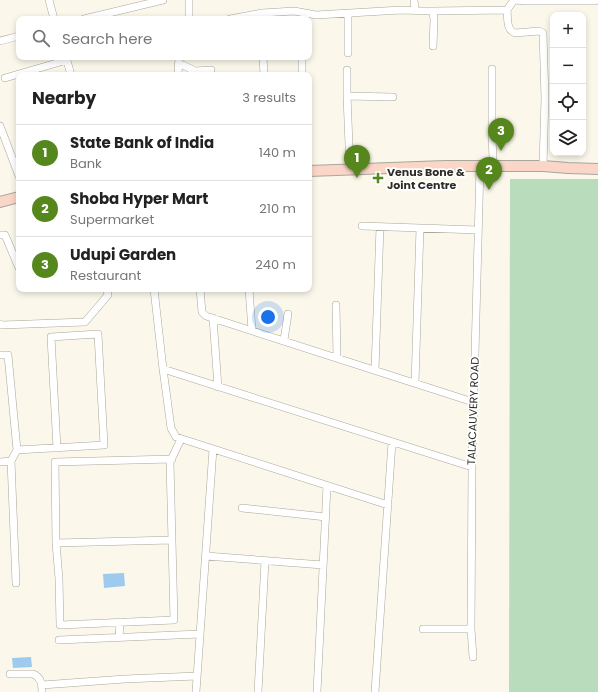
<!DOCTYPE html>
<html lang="en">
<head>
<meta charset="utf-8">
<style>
	body { margin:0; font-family:Poppins,sans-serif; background:#f2f2f2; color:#222 }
	.controls { position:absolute; right:12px; top:12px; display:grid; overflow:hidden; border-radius:8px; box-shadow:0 2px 6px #0003 }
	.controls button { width:36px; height:36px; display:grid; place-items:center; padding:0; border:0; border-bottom:1px solid #e0e0e0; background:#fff; color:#222; font:20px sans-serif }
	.you { position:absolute; left:268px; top:317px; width:14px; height:14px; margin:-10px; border:3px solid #fff; border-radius:50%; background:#1a73e8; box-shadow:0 0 0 6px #1a73e833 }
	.badge { display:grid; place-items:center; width:26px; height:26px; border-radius:50%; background:#56871c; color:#fff; font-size:13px; font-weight:700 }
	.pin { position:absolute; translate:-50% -33px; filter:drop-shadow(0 1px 2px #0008) }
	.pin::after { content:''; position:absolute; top:21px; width:14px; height:12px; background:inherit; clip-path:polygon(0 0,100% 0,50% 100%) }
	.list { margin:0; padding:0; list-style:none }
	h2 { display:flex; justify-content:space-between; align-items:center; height:52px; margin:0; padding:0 16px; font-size:17px }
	h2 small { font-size:13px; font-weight:400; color:#767676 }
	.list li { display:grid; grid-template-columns:26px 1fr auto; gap:12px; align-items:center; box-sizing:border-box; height:56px; padding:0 16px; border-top:1px solid #e0e0e0 }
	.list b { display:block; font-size:15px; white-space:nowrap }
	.list p { margin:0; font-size:13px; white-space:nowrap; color:#767676 }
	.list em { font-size:13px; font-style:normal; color:#767676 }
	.icon { flex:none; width:22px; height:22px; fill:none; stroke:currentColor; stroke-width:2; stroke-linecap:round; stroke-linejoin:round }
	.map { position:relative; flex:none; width:598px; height:692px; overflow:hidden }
	.search { position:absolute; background:#fff; box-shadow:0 2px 6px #0003; left:16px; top:16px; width:296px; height:44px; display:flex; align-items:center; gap:10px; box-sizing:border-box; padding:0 14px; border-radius:8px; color:#767676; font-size:15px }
	.panel { position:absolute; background:#fff; box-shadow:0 2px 6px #0003; left:16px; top:72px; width:296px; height:220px; border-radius:8px }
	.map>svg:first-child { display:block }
	.green { fill:#b9dcbd }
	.water { fill:#9dcaee }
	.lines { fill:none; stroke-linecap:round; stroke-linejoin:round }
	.street-casing { stroke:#a9a69a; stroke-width:8 }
	.secondary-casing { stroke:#a9a69a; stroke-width:12 }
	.street { stroke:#fff; stroke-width:7 }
	.secondary { stroke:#fad6c8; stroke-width:10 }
	.poi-dot { fill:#56871c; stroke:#fff; stroke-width:1.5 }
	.labels { text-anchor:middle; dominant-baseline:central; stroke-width:3.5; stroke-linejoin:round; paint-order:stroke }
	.poi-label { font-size:11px; font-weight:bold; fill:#2d2c27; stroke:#fff; text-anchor:start }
	.street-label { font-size:11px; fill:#2d2c27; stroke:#fff }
</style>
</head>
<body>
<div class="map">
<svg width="598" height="692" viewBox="0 0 598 692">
	<rect width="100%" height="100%" fill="#fbf8eb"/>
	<!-- green -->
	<path class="green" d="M510 179H598V692H509Z"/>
	<!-- water -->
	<path class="water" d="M124 573 125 586 104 588 103 574Z
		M31 657 32 667 13 668 12 658Z"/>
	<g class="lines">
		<!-- street casing -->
		<g class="street-casing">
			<path id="street" d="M49 0 54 19
				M189 0V19
				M414 0 415 10
				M433 11 507 10
				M84 19 163 0
				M230 19 262 13 294 11 316 15 401 10 433 11 434 20 433 46
				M0 41 19 36
				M348 53V14
				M66 57 71 75
				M263 57 264 75
				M302 57V75
				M178 65H183L195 71 211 70
				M347 70V96L350 169
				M178 75 179 57
				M5 78 67 60
				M347 96 393 97
				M0 126 19 176
				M490 166 493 158 492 137V69
				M543 166 545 98 543 33 539 31 515 33C506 30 508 18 507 10L514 0 527 1H595V0
				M362 226 478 230
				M0 235H5L19 268
				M154 289 163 369 171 428 176 437 388 505
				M200 289 202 312 206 316 473 402
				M249 289 252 330
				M336 305 337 357
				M213 318 218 387
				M0 324 2 325 85 322 108 295 107 289
				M284 340 288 314
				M0 355H8L17 450 11 461
				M163 369 472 467
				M375 370 380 227
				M415 383 420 228
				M17 450 104 445 98 334 51 337 57 448
				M172 459 55 462 56 543 59 579 60 625 174 620 170 462 181 439
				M0 462 11 461 16 583
				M242 508 326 517
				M56 543 172 540
				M206 556 323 565
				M423 629H471
				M119 637 120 622
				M59 640 200 634
				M473 657 471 629 472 467 480 166
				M10 674H33C41 677 42 684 42 692
				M42 685 125 679 197 676
				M196 692 213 449
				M258 692 265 561
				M317 692 327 486
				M375 692 392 442"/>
		</g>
		<!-- secondary casing -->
		<g class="secondary-casing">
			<path id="secondary" d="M309 171 445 166H543L568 168 598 169
				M0 202 19 197"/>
		</g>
		<!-- street -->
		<use href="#street" class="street"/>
		<!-- secondary -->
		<use href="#secondary" class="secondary"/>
	</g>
	<!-- markers -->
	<path class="poi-dot" d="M376 172h4v4h4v4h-4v4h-4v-4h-4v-4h4z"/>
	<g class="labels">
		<!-- poi labels -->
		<g class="poi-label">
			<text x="387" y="172">Venus Bone &amp;<tspan x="387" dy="13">Joint Centre</tspan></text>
		</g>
		<!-- street labels -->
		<g class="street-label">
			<text transform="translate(473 411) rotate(-88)">TALACAUVERY ROAD</text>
		</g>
	</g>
</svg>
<div class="controls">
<button>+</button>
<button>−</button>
<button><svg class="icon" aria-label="locate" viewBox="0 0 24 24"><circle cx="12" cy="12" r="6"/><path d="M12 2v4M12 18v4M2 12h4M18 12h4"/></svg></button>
<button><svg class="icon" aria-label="layers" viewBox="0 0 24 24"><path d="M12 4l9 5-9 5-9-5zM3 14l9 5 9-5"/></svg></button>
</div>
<div class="you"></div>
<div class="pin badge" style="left:357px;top:178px">1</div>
<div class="pin badge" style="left:489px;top:190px">2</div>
<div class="pin badge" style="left:501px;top:151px">3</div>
<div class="search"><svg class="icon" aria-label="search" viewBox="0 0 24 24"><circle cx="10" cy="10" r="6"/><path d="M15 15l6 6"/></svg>Search here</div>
<section class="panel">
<h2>Nearby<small>3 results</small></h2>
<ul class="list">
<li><span class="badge">1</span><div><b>State Bank of India</b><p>Bank</p></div><em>140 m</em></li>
<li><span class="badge">2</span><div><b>Shoba Hyper Mart</b><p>Supermarket</p></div><em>210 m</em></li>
<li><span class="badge">3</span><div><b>Udupi Garden</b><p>Restaurant</p></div><em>240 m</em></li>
</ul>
</section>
</div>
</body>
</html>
